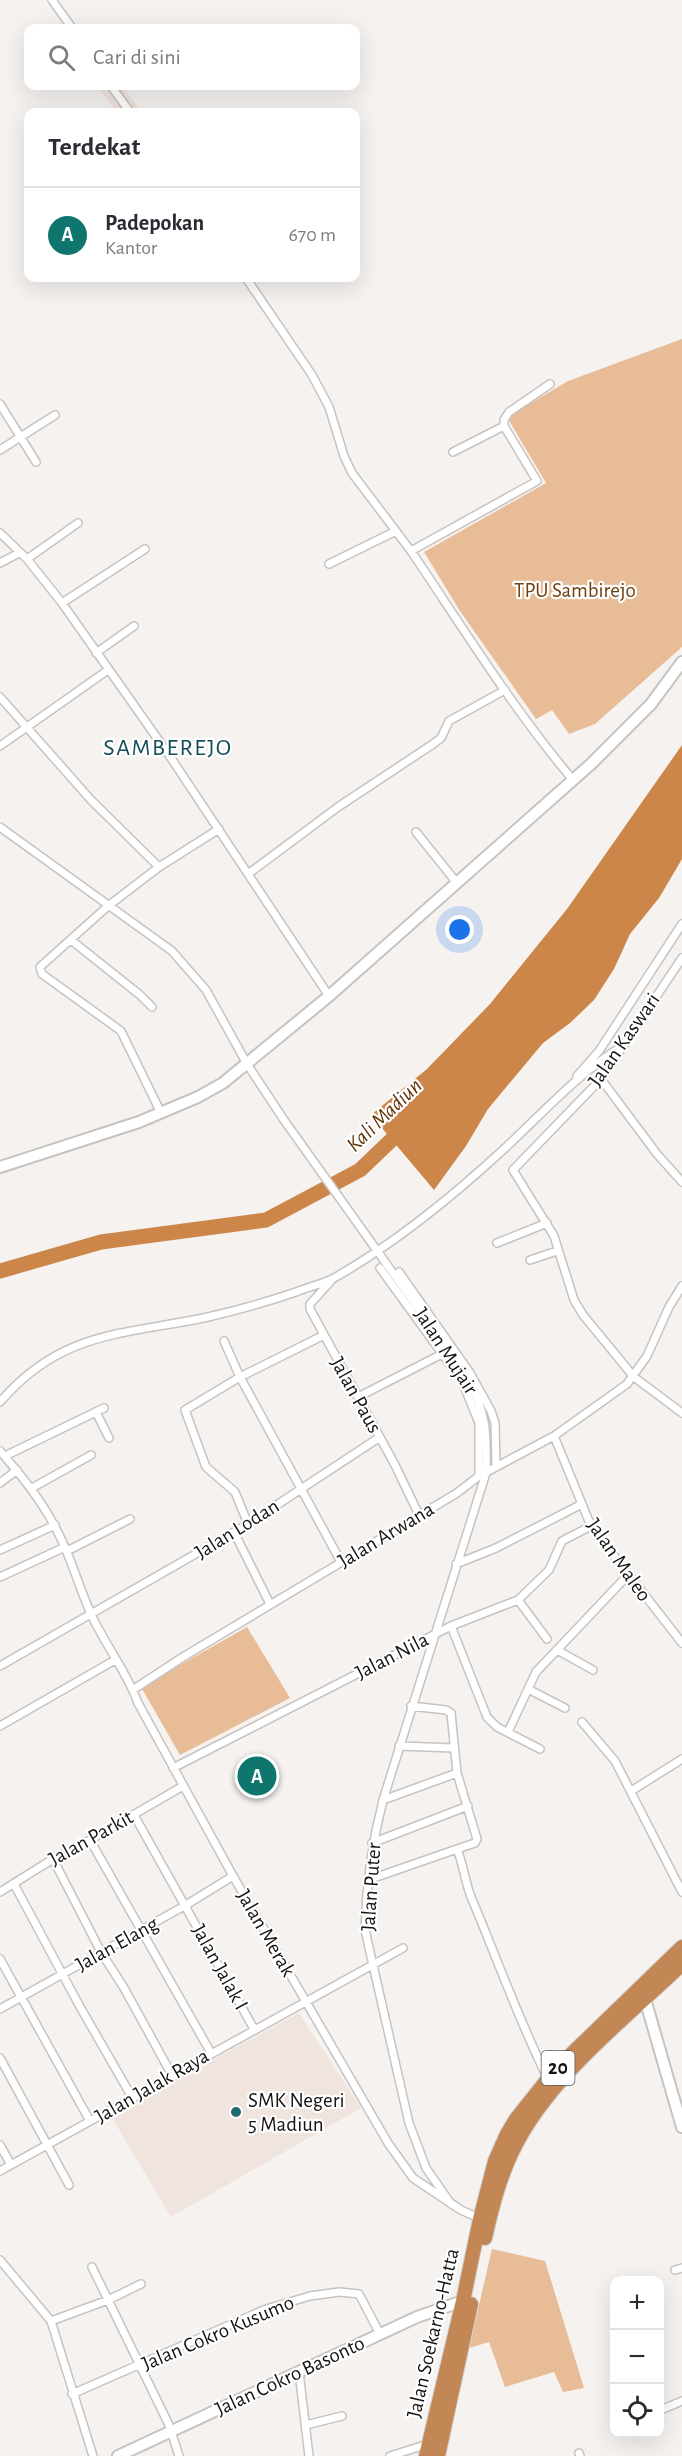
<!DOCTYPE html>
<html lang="id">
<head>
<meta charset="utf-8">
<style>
	body { margin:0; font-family:"Alegreya Sans",sans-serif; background:#f7f7f7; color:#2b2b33 }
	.controls { position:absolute; right:18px; bottom:18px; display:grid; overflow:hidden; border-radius:12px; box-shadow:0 6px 24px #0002 }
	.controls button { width:54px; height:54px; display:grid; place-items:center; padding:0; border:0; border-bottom:2px solid #e1e1e2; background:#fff; color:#2b2b33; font:30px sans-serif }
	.you { position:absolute; left:460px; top:930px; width:21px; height:21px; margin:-15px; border:4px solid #fff; border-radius:50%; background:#1a73e8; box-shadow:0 0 0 9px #1a73e833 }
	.badge { display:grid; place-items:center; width:39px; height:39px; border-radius:50%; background:#0f766e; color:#fff; font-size:20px; font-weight:700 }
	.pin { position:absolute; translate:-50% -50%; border:3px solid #fff; box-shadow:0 2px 6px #0006 }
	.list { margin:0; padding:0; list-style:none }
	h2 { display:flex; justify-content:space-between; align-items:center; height:78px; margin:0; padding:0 24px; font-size:26px }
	h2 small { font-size:20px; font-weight:400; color:#7c7c81 }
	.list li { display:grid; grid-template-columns:39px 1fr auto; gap:18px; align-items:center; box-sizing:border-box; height:96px; padding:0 24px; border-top:2px solid #e1e1e2 }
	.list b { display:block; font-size:22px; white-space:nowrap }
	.list p { margin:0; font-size:20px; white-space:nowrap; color:#7c7c81 }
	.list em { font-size:20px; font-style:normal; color:#7c7c81 }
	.icon { flex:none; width:33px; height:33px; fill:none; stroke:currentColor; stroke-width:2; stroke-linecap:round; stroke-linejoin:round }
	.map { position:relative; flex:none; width:682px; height:2456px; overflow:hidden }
	.search { position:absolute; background:#fff; box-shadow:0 6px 24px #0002; left:24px; top:24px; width:336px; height:66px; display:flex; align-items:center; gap:15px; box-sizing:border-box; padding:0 21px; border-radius:12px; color:#7c7c81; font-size:22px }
	.panel { position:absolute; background:#fff; box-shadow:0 6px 24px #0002; left:24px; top:108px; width:336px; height:174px; border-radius:12px }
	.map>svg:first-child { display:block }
	.built { fill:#f0e5de }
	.green { fill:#e9bc98 }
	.water { fill:#cc864a }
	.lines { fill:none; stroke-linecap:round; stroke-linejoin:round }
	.river { stroke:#cc864a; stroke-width:15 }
	.street-casing { stroke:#c6c3c1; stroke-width:10 }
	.secondary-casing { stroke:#c6c3c1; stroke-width:14 }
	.highway-casing { stroke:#d0d0d0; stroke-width:16 }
	.street { stroke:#fff; stroke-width:7 }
	.secondary { stroke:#fff; stroke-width:10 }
	.highway { stroke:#c38755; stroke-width:14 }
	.poi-dot { fill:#206a75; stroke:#fff; stroke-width:2 }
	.labels { text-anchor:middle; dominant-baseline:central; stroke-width:4.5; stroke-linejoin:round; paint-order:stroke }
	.shield { fill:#fff; stroke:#5b5a5a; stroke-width:1.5 }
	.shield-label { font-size:20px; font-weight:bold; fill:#151413 }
	.park-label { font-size:21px; fill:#704114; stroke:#fff }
	.street-label { font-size:21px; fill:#151413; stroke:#fff }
	.poi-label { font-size:21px; fill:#151413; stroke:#fff; text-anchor:start }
	.water-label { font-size:22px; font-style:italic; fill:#603200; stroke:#fff }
	.quarter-label { font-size:24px; letter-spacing:1.5px; fill:#144f58; stroke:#fff }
</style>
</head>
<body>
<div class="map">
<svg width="682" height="2456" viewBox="0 0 682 2456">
	<rect width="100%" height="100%" fill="#f5f2f0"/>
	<!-- built -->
	<path class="built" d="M97 86H122L142 112H126L123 108 116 112Z
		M299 2013 361 2108 171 2217 111 2116Z"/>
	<!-- green -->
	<path class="green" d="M682 339V647L595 724 569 734 552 710 536 719 460 611 424 552 546 483 507 417 568 381Z
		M247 1627 290 1698 180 1755 141 1687Z
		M492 2249 545 2261 584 2388 563 2392 554 2372 505 2387 489 2342 469 2348Z"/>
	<!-- water -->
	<path class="water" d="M682 745V859L659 898 630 934 614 969 594 1000 570 1023 543 1043 488 1109 466 1146 434 1190 371 1115 427 1069 490 1004 567 909Z"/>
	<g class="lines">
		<!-- river -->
		<path class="river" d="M0 1271 101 1242 266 1220 360 1170 405 1127"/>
		<!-- street casing -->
		<g class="street-casing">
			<path id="street" d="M52 0 72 28
				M111 86 130 112
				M246 278 312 375 329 407 344 456 352 473 411 551 537 481 504 426V420L509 412 550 384
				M0 404 36 462
				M0 450 55 415
				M453 452 504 426
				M0 533 27 559 62 603 169 755 329 996
				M411 551C463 628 513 709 573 780
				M27 559 78 523
				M0 563 19 553
				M329 564 396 531
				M62 603 145 549
				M96 653 134 626
				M0 697 91 800 159 867
				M0 746 108 670
				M0 827 172 951 206 990 247 1064 284 1120 467 1377C487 1415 487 1431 486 1473L383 1800C372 1843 366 1885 365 1930L409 2123 426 2168 451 2204
				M416 832 457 883
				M248 874 338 807 433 744 441 738 449 721 505 690
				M71 940 140 995 152 1007
				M682 958 601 1079 513 1170 554 1236 574 1300 583 1315 634 1377 682 1413
				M577 1076 599 1051 682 924
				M601 1079 657 1154 682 1182
				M161 1113 121 1031 42 974 40 967 108 906 159 867 219 829
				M497 1243 547 1223
				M530 1260 557 1251
				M380 1268 462 1381 479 1423V1476
				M399 1272 470 1373 491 1411 495 1423 496 1466
				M331 1281 310 1304V1309L395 1465 419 1515
				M324 1335 240 1377 341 1562
				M224 1341 240 1377 185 1410 206 1467 235 1492 248 1524
				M358 1397 442 1354
				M0 1402C62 1330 124 1335 208 1317 238 1310 267 1302 296 1292 308 1287 323 1284 334 1278 396 1243 452 1197 504 1149 543 1113 578 1073 624 1045
				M96 1412 109 1438
				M554 1436 591 1526 682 1643
				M0 1451C20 1474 39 1497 54 1525 70 1553 78 1585 91 1614 105 1645 127 1672 138 1703L233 1876 388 2143 413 2178 461 2210 481 2219
				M5 1456 104 1408
				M0 1483 17 1470
				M32 1488 91 1455
				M234 1532 270 1604
				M0 1550 55 1525
				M67 1551 130 1519
				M456 1564 496 1548 582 1504
				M0 1577 65 1547
				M518 1600 547 1639
				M451 1626 487 1717 497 1727 540 1749
				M557 1650 593 1670
				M0 1666 248 1524 380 1437
				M134 1689 183 1657 457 1493 479 1476 554 1436 627 1384 647 1356 669 1307 682 1286
				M528 1689 565 1708
				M411 1706 446 1710 451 1713 457 1773 477 1839 475 1843 457 1849C463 1864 465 1881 471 1897 497 1958 518 2019 548 2079
				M582 1722 615 1761 682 1892
				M0 1726 115 1660
				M508 1732 536 1672 628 1575
				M399 1746 454 1748
				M173 1768 451 1626 518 1600 549 1570 562 1541 591 1526
				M631 1791 682 1759
				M383 1800 457 1773
				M134 1815 254 2029
				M90 1840 211 2053
				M372 1843 468 1806
				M53 1859 101 1952 124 1988 173 2077
				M368 1880 457 1849
				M14 1884 79 2005 133 2099
				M0 1892 53 1859 90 1840 183 1786
				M0 1959 90 2121
				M0 2009 186 1905 233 1876
				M0 2058 69 2185
				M0 2145 11 2165
				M0 2171 403 1948
				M0 2260 51 2321 93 2456
				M92 2267 169 2425 179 2456
				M675 2270 682 2268
				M51 2321 108 2300 141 2284
				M299 2372 309 2456
				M72 2394 266 2309 310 2296 339 2292 359 2294 380 2334
				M663 2409 682 2401
				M306 2425 342 2416
				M579 2453 580 2456
				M390 2456 428 2444"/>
		</g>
		<!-- secondary casing -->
		<g class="secondary-casing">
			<path id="secondary" d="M0 1167 139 1122 198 1097 223 1083 329 996 591 764 651 704 682 662
				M645 1999 682 2127
				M118 2456 417 2317 463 2301"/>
		</g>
		<!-- highway casing -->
		<g class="highway-casing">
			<path id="highway" d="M485 2238C492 2207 500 2175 515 2146 551 2075 625 2019 682 1964
				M426 2456 463 2301 480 2219 495 2161 507 2134 516 2119 555 2070 682 1947
				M438 2456 471 2304"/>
		</g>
		<!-- street -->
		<use href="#street" class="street"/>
		<!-- secondary -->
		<use href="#secondary" class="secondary"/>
		<!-- highway -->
		<use href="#highway" class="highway"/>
	</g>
	<!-- markers -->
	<circle class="poi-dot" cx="236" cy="2112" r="6"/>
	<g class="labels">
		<!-- shield labels -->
		<rect class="shield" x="541.5" y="2051" width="33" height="34" rx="4.5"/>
		<g class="shield-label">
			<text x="558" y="2068">20</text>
		</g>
		<!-- park labels -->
		<g class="park-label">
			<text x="575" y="590">TPU Sambirejo</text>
		</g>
		<!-- street labels -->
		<g class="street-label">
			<text transform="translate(624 1040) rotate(-55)">Jalan Kaswari</text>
			<text transform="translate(446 1351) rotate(57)">Jalan Mujair</text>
			<text transform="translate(356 1395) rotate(61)">Jalan Paus</text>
			<text transform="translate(237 1529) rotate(-32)">Jalan Lodan</text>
			<text transform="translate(386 1535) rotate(-31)">Jalan Arwana</text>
			<text transform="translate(619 1560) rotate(55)">Jalan Maleo</text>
			<text transform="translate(392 1656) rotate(-27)">Jalan Nila</text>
			<text transform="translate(91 1838) rotate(-29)">Jalan Parkit</text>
			<text transform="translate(371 1887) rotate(-86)">Jalan Puter</text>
			<text transform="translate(266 1933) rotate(60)">Jalan Merak</text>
			<text transform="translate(117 1944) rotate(-29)">Jalan Elang</text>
			<text transform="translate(220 1967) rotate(61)">Jalan Jalak I</text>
			<text transform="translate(152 2086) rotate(-30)">Jalan Jalak Raya</text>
			<text transform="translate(218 2333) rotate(-23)">Jalan Cokro Kusumo</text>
			<text transform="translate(433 2333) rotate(-77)">Jalan Soekarno-Hatta</text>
			<text transform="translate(290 2376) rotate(-25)">Jalan Cokro Basonto</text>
		</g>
		<!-- poi labels -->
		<g class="poi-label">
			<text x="248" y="2100">SMK Negeri<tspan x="248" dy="24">5 Madiun</tspan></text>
		</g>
		<!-- water labels -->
		<g class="water-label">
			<text transform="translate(384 1115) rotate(-44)">Kali Madiun</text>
		</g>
		<!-- quarter labels -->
		<g class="quarter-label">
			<text x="168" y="748">SAMBEREJO</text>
		</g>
	</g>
</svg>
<div class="controls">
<button>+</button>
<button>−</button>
<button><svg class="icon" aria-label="locate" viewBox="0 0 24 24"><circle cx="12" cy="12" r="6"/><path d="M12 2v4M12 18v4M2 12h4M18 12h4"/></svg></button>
</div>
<div class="you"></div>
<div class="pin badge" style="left:257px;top:1776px">A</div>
<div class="search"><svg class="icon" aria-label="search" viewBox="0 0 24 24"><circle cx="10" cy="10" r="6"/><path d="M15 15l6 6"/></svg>Cari di sini</div>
<section class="panel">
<h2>Terdekat<small></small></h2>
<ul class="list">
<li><span class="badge">A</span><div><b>Padepokan</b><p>Kantor</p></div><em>670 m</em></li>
</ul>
</section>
</div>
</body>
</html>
